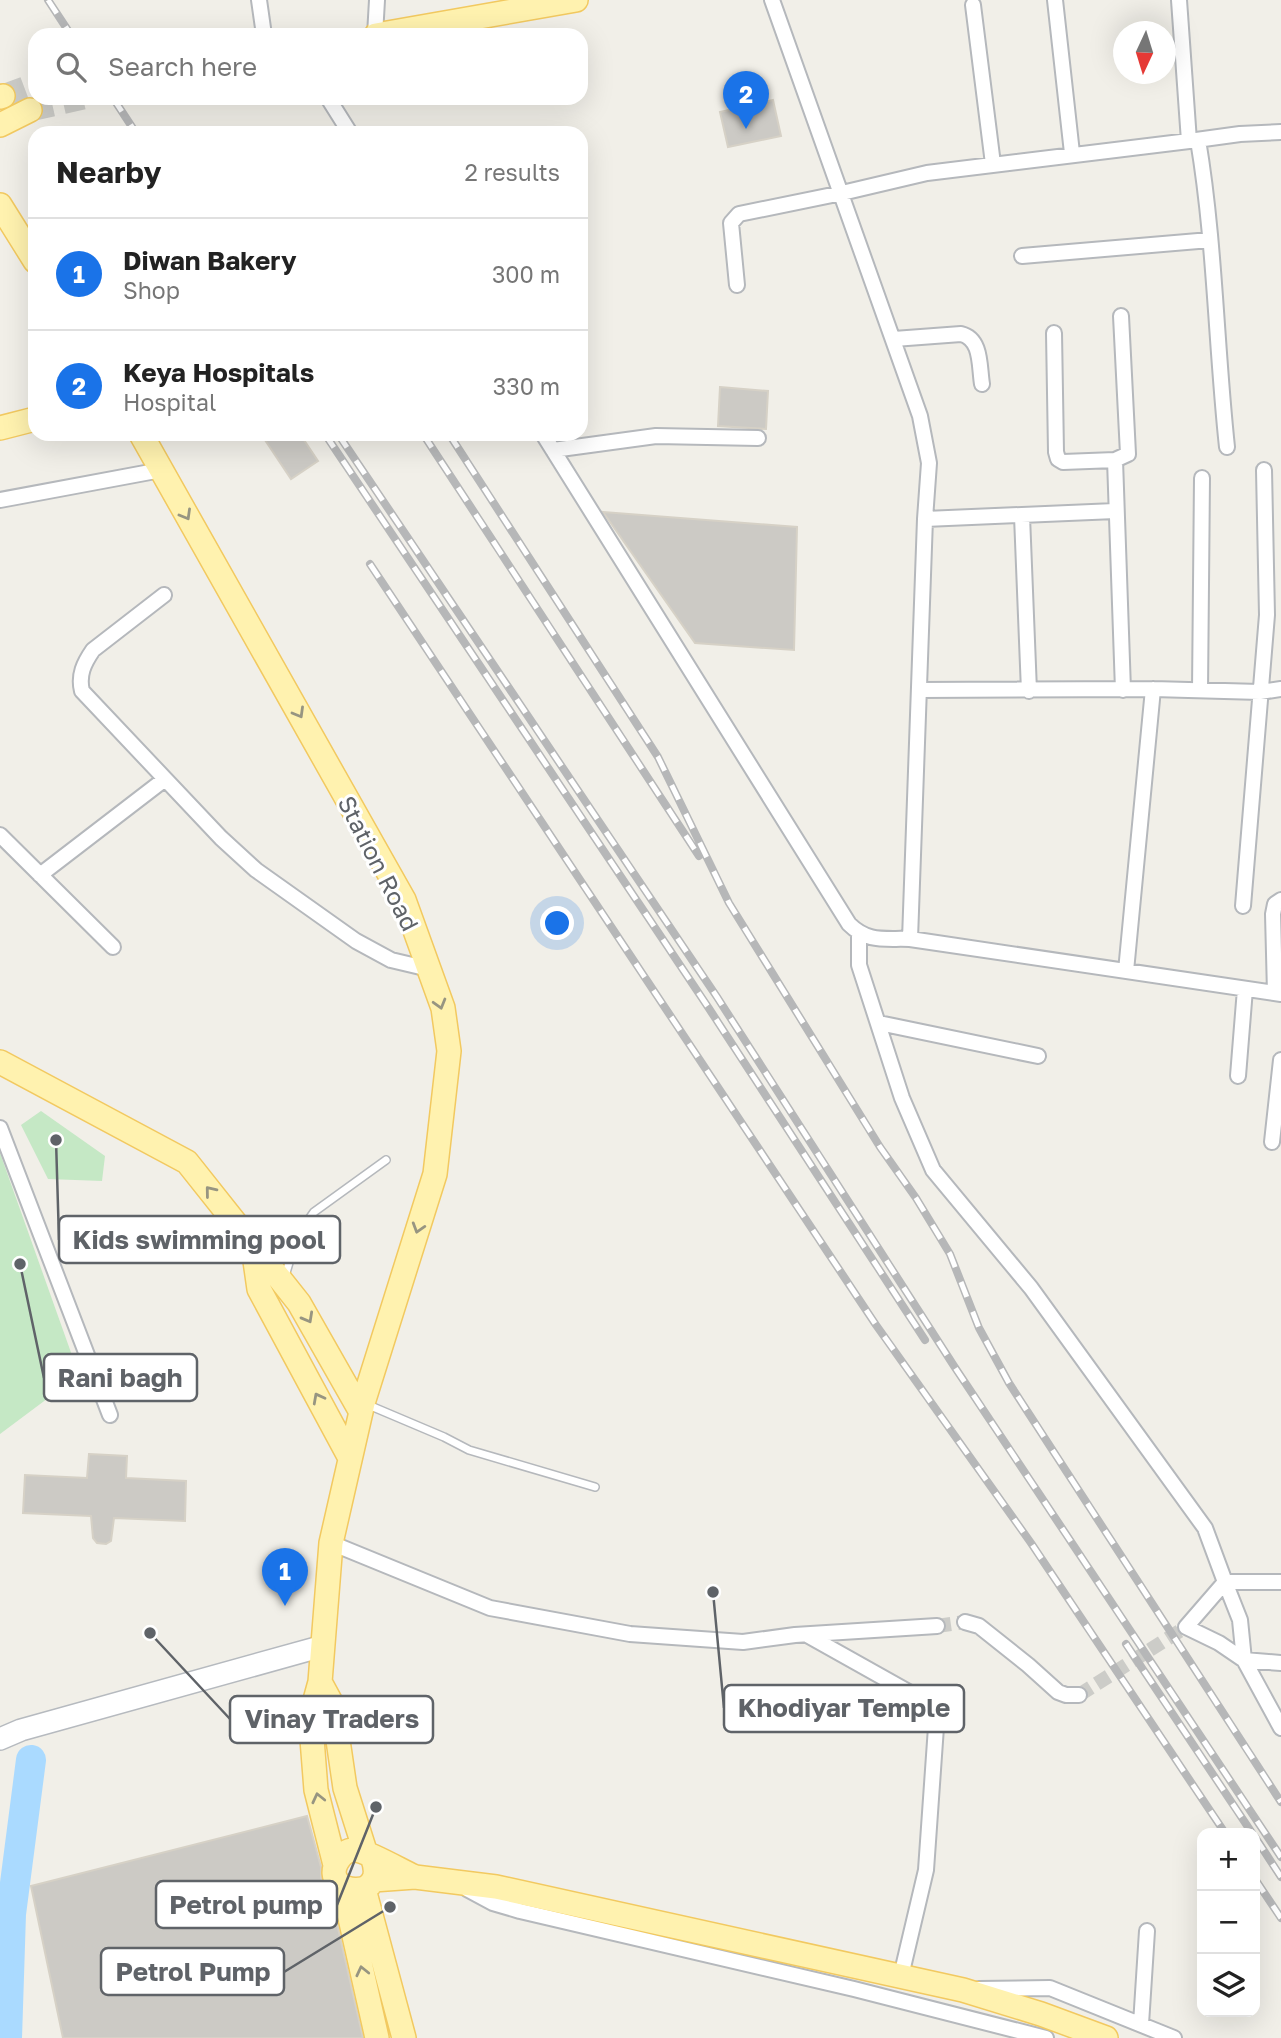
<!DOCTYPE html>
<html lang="en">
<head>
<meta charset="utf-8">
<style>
	body { margin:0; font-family:"Golos Text",sans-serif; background:#f2f2f2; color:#222 }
	.controls { position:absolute; right:21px; bottom:21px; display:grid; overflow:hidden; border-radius:14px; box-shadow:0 7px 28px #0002 }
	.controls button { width:63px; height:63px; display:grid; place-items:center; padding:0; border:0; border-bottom:2px solid #e0e0e0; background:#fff; color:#222; font:35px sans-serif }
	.compass { position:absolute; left:1113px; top:21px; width:63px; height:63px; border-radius:50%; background:#fff; box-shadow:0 7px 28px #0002; rotate:184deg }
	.you { position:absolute; left:558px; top:924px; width:24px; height:24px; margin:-18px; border:5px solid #fff; border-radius:50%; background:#1a73e8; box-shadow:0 0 0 10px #1a73e833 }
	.badge { display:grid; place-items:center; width:46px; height:46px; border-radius:50%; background:#1a73e8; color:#fff; font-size:23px; font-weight:700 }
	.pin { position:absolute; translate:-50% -58px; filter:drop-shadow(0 2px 4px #0008) }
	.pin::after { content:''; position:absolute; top:37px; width:24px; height:21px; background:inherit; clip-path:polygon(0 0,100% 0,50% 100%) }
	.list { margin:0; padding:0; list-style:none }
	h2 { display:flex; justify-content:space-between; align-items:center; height:91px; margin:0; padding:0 28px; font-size:30px }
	h2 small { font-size:23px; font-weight:400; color:#767676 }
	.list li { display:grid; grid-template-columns:46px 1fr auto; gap:21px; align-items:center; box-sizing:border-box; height:112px; padding:0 28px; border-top:2px solid #e0e0e0 }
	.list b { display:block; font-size:26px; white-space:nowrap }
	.list p { margin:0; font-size:23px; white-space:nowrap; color:#767676 }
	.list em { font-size:23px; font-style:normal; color:#767676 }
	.icon { flex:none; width:38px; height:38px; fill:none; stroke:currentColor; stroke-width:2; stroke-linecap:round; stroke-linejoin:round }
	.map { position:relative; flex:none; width:1281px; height:2038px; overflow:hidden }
	.search { position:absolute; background:#fff; box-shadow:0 7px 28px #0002; left:28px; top:28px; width:560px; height:77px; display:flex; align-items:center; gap:18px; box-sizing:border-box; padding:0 24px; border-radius:21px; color:#767676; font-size:26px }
	.panel { position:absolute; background:#fff; box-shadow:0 7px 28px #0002; left:28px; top:126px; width:560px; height:315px; border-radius:21px }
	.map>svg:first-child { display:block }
	.green { fill:#c5e8c5 }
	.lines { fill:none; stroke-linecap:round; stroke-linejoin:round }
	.canal { stroke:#aadaff; stroke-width:18 }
	.river { stroke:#aadaff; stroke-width:30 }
	.building { fill:#cccac5; stroke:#d6d1c6; stroke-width:2 }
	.street-tunnel { stroke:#ccccc8; stroke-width:14; stroke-dasharray:14 7; stroke-linecap:butt }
	.primary-tunnel { stroke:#ccccc8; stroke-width:23; stroke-dasharray:23 11; stroke-linecap:butt }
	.lane-casing { stroke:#b5b8bc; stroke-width:10 }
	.street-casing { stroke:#b5b8bc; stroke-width:18 }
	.secondary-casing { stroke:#b6babf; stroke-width:24 }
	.primary-casing { stroke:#f2c960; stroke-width:26 }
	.lane { stroke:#fff; stroke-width:7 }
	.street { stroke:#fff; stroke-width:14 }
	.secondary { stroke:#fff; stroke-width:21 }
	.primary { stroke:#fff2af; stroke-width:23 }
	.rail-casing { stroke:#b6b7b8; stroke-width:8 }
	.rail { stroke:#fff; stroke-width:5; stroke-dasharray:16; stroke-linecap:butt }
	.oneway { stroke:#979581 }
	.labels { text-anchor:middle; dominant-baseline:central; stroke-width:6; stroke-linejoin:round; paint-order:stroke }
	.street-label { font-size:24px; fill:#5f6368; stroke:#fff }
	.leader { fill:none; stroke:#5f6368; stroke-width:2.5 }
	.callout-dot { fill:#5f6368; stroke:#fff; stroke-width:2.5 }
	.callout { fill:#fff; stroke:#5f6368; stroke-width:2.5 }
	.callout-label { font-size:26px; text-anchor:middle; font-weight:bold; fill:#5f6368 }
</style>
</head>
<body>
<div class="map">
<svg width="1281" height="2038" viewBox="0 0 1281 2038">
	<rect width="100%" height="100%" fill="#f1efe8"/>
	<!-- green -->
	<path class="green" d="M41 1111 105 1156 102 1181 48 1179 21 1125Z
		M0 1153 79 1375 0 1434Z"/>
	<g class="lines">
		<!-- canal -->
		<path class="canal" d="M0 1993H9"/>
		<!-- river -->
		<path class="river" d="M7 2038 11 1914 31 1760"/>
	</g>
	<!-- building -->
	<path class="building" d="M773 100 781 136 728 147 720 112Z
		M720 387 768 391 766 429 718 426Z
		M261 434H300L318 461 291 479Z
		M603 512 797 527 794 650 695 643Z
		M89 1454 127 1456 126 1478 186 1481 185 1521 114 1518 111 1541 106 1544 97 1543 93 1538 91 1516 23 1513 25 1475 87 1478Z
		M307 1816 321 1867V1878L329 1892 335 1915 363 2038H63L31 1886Z"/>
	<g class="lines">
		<!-- street-tunnel -->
		<path class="street-tunnel" d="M937 1626 965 1622
			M1079 1695 1186 1627"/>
		<!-- primary-tunnel -->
		<path class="primary-tunnel" d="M3 96 35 84
			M30 110 83 98"/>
		<!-- lane casing -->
		<g class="lane-casing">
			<path id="lane" d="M285 1276 297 1236 314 1212 386 1160
				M366 1404 444 1437 469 1450 595 1487"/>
		</g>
		<!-- street casing -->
		<g class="street-casing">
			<path id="street" d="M259 0 264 35
				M772 0 920 416 929 463 925 519 910 939
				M1055 0 1072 153
				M1179 0 1189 141 1240 134 1281 132
				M973 5 993 164
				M375 35 377 0
				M328 98 350 133
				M1198 140C1215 241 1216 345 1227 447
				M1022 256 1210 240
				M737 285 731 223 739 214 842 193 927 173 1189 141
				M1121 316 1128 454 1115 460 1123 690
				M1054 333 1056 452 1058 459 1063 462 1115 460
				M894 339 961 334C982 339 979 366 982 384
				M543 434 849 924C868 943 885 938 910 939L1281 994
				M553 450 656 436 758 438
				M0 500 161 470
				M1022 516 1029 691
				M925 519 1115 511
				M164 595 93 650C84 663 78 675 82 691L221 838 256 870 356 941 391 960 429 969
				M919 690 1153 689 1260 692 1281 689
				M1200 690 1202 478
				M0 835 113 947
				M40 875 165 779
				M1243 906 1267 615 1264 470
				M859 934V965L902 1098 933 1170 1031 1288 1205 1528 1225 1582 1186 1627 1219 1643 1244 1660
				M1126 971 1153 689
				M1275 993 1273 914 1275 904 1281 900
				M879 1023 1038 1056
				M1238 1076 1245 989
				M0 1128 110 1415
				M1272 1142 1281 1060
				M331 1543 490 1608 630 1634 743 1642 795 1635 937 1626
				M1281 1582H1225L1240 1620 1244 1660 1281 1728
				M965 1622 979 1626 1028 1665 1058 1692 1066 1695H1079
				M807 1635 923 1700 930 1709 936 1727 926 1870 901 1976
				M1244 1660 1281 1663
				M467 1889 493 1903 520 1911 854 1989 1046 2038
				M979 1989 1050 1988 1174 2038
				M1141 2024 1147 1931"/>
		</g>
		<!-- secondary casing -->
		<g class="secondary-casing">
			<path id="secondary" d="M0 1739 21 1730 323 1646"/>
		</g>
		<!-- primary casing -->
		<g class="primary-casing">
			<path id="primary" d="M376 35 576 0
				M0 97 3 96
				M0 125 30 110
				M0 205 35 261
				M0 428 35 419
				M141 434 404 900 443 1008 449 1051 435 1174 363 1403 331 1543 320 1682 312 1711V1739L316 1790 335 1865
				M0 1062 187 1162 299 1303 361 1412
				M253 1247 259 1289 350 1458
				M320 1682 333 1706 345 1788 365 1851
				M372 1857C391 1904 319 1895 337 1862 341 1855 346 1850 354 1850 365 1850 400 1870 413 1876
				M373 1880 415 1877 496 1887 963 1990 1041 2014 1106 2038
				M343 1887 377 2038
				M364 1889 404 2038"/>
		</g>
		<!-- lane -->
		<use href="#lane" class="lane"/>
		<!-- street -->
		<use href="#street" class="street"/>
		<!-- secondary -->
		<use href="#secondary" class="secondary"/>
		<!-- primary -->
		<use href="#primary" class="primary"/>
		<!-- rail casing -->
		<g class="rail-casing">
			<path id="rail" d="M48 0 71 35
				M113 98 136 133
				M325 434 708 1007 925 1340
				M338 434 717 997 954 1366 1281 1857
				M423 434 699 856
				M449 434 658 757 729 903 880 1147 916 1198 950 1254 979 1328 1009 1383 1281 1802
				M370 564 876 1325 1031 1543 1225 1833
				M1126 1644 1252 1833
				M1255 1837 1281 1877
				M1255 1879 1281 1918"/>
		</g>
		<!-- rail -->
		<use href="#rail" class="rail"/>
	</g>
	<!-- one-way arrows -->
	<defs><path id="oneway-chevron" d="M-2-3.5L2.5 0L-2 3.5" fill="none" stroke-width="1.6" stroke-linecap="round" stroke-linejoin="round" transform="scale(1.75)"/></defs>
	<g class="oneway">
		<use href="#oneway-chevron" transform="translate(186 515) rotate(60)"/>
		<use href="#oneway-chevron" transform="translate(299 713) rotate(60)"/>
		<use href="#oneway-chevron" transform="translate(440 1004) rotate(74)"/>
		<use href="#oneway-chevron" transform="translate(210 1191) rotate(-129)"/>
		<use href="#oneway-chevron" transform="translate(418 1228) rotate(107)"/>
		<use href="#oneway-chevron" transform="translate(308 1318) rotate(61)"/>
		<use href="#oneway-chevron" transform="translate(318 1398) rotate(-118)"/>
		<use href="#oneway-chevron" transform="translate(318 1798) rotate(-103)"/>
		<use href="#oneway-chevron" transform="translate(362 1971) rotate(-103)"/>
	</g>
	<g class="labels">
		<!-- street labels -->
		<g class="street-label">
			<text transform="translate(379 863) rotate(63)">Station Road</text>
		</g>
	</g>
	<!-- callouts -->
	<path class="leader" d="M56 1140L59 1240M20 1264L44 1378M713 1592L724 1708M150 1633L230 1719M376 1807L337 1905M390 1907L284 1972"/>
	<g class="callout-dot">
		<circle cx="56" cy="1140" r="7"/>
		<circle cx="20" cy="1264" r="7"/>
		<circle cx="713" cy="1592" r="7"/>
		<circle cx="150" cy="1633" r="7"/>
		<circle cx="376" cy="1807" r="7"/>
		<circle cx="390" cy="1907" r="7"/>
	</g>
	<g class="callout">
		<rect x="59" y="1216" width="281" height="47" rx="7"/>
		<rect x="44" y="1354" width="153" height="47" rx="7"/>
		<rect x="724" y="1685" width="240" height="47" rx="7"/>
		<rect x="230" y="1696" width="203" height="47" rx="7"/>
		<rect x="156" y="1881" width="181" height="47" rx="7"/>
		<rect x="101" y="1948" width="183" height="47" rx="7"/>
	</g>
	<g class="callout-label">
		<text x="199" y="1249">Kids swimming pool</text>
		<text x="120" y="1387">Rani bagh</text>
		<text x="844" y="1717">Khodiyar Temple</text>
		<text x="332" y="1728">Vinay Traders</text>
		<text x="246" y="1914">Petrol pump</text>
		<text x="193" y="1981">Petrol Pump</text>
	</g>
</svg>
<div class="controls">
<button>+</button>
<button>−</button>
<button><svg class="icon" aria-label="layers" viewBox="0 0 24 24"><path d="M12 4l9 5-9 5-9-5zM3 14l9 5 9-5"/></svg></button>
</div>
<svg class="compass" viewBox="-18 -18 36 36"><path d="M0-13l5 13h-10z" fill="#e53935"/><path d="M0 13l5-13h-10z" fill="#767676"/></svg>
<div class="you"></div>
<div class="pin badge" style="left:285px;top:1606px">1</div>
<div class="pin badge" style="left:746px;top:129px">2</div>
<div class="search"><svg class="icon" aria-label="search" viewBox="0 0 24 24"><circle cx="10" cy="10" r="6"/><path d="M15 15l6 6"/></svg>Search here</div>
<section class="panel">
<h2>Nearby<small>2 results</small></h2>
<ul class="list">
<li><span class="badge">1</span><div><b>Diwan Bakery</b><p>Shop</p></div><em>300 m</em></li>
<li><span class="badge">2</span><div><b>Keya Hospitals</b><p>Hospital</p></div><em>330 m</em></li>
</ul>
</section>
</div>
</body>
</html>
